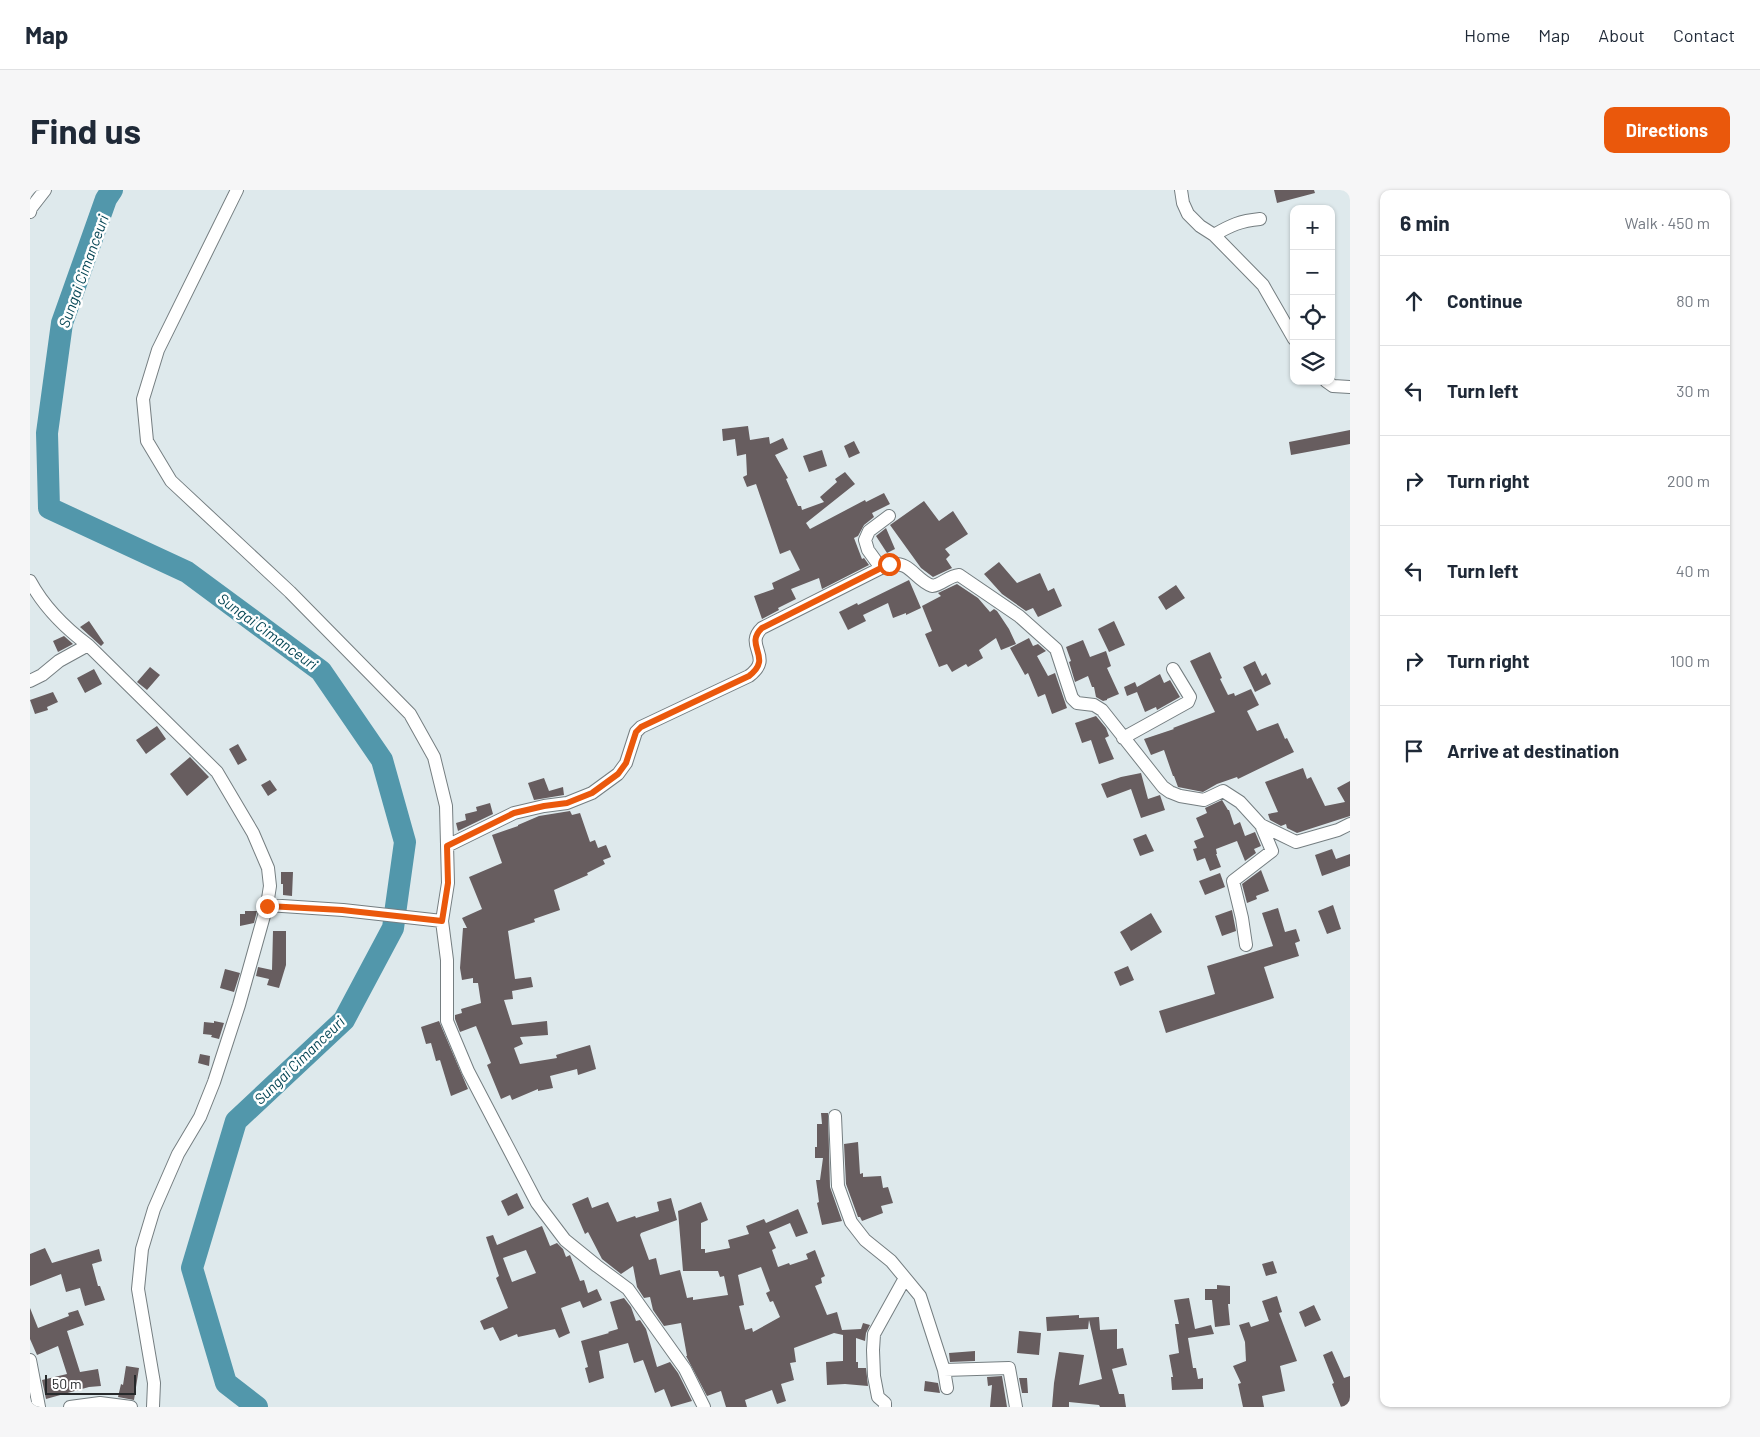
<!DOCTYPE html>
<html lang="en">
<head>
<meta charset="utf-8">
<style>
	body { margin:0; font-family:Barlow,sans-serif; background:#f6f6f7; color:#1f2937 }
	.controls { position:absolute; right:15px; top:15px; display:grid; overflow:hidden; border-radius:10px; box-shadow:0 1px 4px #0004 }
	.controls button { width:45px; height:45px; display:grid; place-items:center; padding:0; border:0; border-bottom:1px solid #e0e1e3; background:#fff; color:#1f2937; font:25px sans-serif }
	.scale { position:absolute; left:15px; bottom:12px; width:91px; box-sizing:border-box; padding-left:5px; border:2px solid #26292b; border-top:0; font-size:14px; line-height:18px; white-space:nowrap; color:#26292b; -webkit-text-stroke:4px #fff; paint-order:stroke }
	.stop { position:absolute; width:15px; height:15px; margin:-11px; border:4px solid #ea580c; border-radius:50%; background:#fff }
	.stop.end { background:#ea580c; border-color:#fff; box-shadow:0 1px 5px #0008 }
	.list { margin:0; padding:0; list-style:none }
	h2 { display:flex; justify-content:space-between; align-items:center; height:65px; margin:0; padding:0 20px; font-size:21px }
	h2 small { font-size:16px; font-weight:400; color:#747a83 }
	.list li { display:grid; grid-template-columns:32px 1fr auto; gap:15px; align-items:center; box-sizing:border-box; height:90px; padding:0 20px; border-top:1px solid #e0e1e3 }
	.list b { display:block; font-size:19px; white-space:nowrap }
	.list em { font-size:16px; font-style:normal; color:#747a83 }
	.icon { flex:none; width:28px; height:28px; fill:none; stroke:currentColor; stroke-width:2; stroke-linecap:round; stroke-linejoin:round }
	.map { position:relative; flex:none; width:1320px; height:1217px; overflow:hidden; border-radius:10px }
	header { display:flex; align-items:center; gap:30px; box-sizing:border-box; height:70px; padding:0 25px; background:#fff; border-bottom:1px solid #e0e1e3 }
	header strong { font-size:24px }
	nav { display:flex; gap:28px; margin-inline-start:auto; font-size:18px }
	.intro { display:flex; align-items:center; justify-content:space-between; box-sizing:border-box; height:120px; padding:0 30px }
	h1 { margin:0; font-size:35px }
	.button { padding:12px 22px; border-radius:10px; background:#ea580c; color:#fff; font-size:18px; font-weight:700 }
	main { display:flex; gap:30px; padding:0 30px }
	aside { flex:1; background:#fff; border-radius:10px; box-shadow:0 1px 4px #0004 }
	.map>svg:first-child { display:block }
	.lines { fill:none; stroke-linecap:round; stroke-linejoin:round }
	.river { stroke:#5297ab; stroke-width:22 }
	.building { fill:#675d5f; fill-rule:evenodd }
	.minor-casing { stroke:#757e81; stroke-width:14 }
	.minor { stroke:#fff; stroke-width:12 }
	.route { stroke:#ea580c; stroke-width:6 }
	.labels { text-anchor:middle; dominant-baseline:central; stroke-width:5; stroke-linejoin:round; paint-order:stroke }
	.water-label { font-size:15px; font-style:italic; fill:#064655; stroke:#fff }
</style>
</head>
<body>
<header>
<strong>Map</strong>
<nav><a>Home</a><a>Map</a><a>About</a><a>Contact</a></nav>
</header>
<div class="intro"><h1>Find us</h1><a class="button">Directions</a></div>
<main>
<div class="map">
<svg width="1320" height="1217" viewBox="0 0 1320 1217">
	<rect width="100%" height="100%" fill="#dee9ec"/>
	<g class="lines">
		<!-- river -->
		<path class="river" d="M82 0 76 9 32 133 17 243 19 318 157 382 291 481 352 570 375 652 363 738 314 830 206 931 162 1078 196 1193 227 1217"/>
	</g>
	<!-- building -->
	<path class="building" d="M1244 0H1284L1285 3 1247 13Z
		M718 236 720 250 739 247 740 254 753 248 758 259 745 265 758 288 756 289 768 316H771L772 320 794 312 790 307 807 292 805 289 815 282 825 294 776 333 780 339 835 310 836 312 854 303 860 314 842 323 844 327 834 335 828 346 824 348 832 369 834 368 839 375 792 399 789 388 761 399 766 409 748 418 749 420 732 429 724 406 744 399 742 393 770 380 760 360 750 364 726 294 717 297 713 287 717 285 716 264 707 266 705 249 693 251 692 239Z
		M1320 240V254L1261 265 1259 252Z
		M824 251 830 263 819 268 814 256Z
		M792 260 797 276 779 282 773 266Z
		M894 311 909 331 923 321 938 344 915 359 920 365 916 369 922 378 903 387 891 378 860 335Z
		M856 338 865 359 857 363 846 346Z
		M969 372 987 393 1010 383 1018 401 1024 398 1032 416 1008 427 1003 418 996 421 972 404 954 384Z
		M879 390 891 418 876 425V423L863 428 858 413 833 425 836 431 818 440 809 422 827 413 828 415Z
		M927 394 948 408 960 422 964 419 967 421 979 439 986 454 971 460 966 448 949 460 953 468 938 477 936 474 922 482 917 474 909 477 895 444 902 441 892 416 911 406 908 403Z
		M1146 395 1155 408 1136 420 1128 407Z
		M59 431 74 453 71 456 50 437Z
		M1084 431 1095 455 1079 462 1068 439Z
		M34 446 43 454 28 462 23 451Z
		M999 448 1003 456 1008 454 1016 461 1007 466 1018 486 1025 483 1037 518 1022 524 1015 504 1008 507 998 483 995 485 980 458Z
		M1053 450 1060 467 1076 461 1081 476 1077 478 1089 504 1077 509V510L1073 511 1066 507 1064 497H1062L1058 486 1045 492 1039 472 1041 471 1036 457Z
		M1180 462 1192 488 1190 489 1198 505 1204 503 1205 506 1221 499 1229 515 1217 521 1227 541 1248 533 1255 549 1257 548 1264 562 1208 589 1207 587 1187 594 1173 602 1148 597 1144 586H1143L1134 560 1121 565 1114 549 1144 539 1143 538 1185 522 1160 471Z
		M1225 471 1232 486 1236 483 1241 494 1225 502 1213 477Z
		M120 477 130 485 117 500 107 492Z
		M64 479 72 494 55 503 47 488Z
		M1130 484 1134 493 1140 490 1150 507 1127 520 1126 517 1115 522 1107 502 1097 506 1094 497 1105 492 1107 497Z
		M23 502 28 512 17 517 18 520 5 524 0 510Z
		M1066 526 1076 538 1079 546 1075 548 1084 569 1069 574 1061 550 1052 553 1045 533Z
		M127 536 136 549 116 564 106 550Z
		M208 554 217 570 208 575 199 559Z
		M160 567 179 587 157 606 140 584Z
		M1273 578 1277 589 1281 587 1295 616 1315 612 1307 598 1320 591V626L1267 643 1257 638 1256 634 1251 636 1240 630 1238 624 1248 622 1235 592Z
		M1111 583 1118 609 1130 605 1135 620 1111 628 1101 599 1077 608 1071 594 1091 587Z
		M514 588 519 601 533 597 534 605 504 610 498 593Z
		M240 590 247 600 238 606 231 595Z
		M1192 610 1198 620H1199L1204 635 1210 632 1215 646 1225 642 1231 656 1224 659 1226 663 1215 671 1207 651 1186 659 1187 664H1186L1191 677 1180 681 1175 668 1167 671 1163 659 1167 658 1164 651 1174 647 1166 628 1177 623 1175 618Z
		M460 613 463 624 428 641 426 633 436 630 435 624 447 621 446 617Z
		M540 621 542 625 550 623 560 652 565 650 568 658 576 655 581 667 573 670 575 674 557 683 558 685 524 700 530 720 504 729 505 732 478 741 485 789 501 787 503 797 482 801 483 809 474 810 482 835 517 831 518 845 490 847 493 854 484 858 490 874 527 868 526 865 560 855 566 879 548 885 547 879 520 886 523 898 508 901V899L482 910 480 905 471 909 457 875 461 873 446 836 430 842 425 829V825L432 823 431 819 451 813 448 793H443V788L432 790 430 778 433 738H437L432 728 452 719 439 687 472 673 462 645 488 636V635L509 626Z
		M1116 644 1124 661 1110 666 1103 649Z
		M1302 659 1306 669 1320 664V676L1292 686 1285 665Z
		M1231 680 1239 701 1226 706 1227 709 1217 713 1212 694Z
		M251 682H263L262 706 253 705V694H251Z
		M1190 683 1195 697 1175 705 1169 691Z
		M1303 715 1311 739 1297 744 1288 721Z
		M1248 718 1255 742 1266 739 1270 751 1265 753 1269 766 1234 777 1244 808 1136 843 1129 821 1185 804 1177 776 1243 756 1232 723Z
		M1202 720 1206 741 1192 746 1185 726Z
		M215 721H227L224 733 210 736V724H215Z
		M1121 723 1132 742 1101 761 1090 742Z
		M243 741H256V775L249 798 237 795 239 789 226 786 228 777 242 780Z
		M1098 776 1104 790 1090 796 1084 782Z
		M195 779 210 783 204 802 190 798Z
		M184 831 194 833 189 849 181 847 182 845 173 844 174 832 184 833Z
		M409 831 438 899 421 906 410 870 406 871 401 853 396 854 391 837Z
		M170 864 180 866 179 876 168 873Z
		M791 923H798L800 997 812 1031 792 1035 787 1013 789 1012 786 990H790L793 968H785V957H787V934H792Z
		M828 952 830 984 833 983V987L851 986 853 998 858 997 863 1013 851 1016 853 1023 832 1031 830 1027H828L816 994 814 954Z
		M487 1003 494 1018 478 1026 471 1011Z
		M558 1007 562 1018 578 1012 587 1032 605 1026 606 1028 629 1021 627 1012 641 1008 647 1030 611 1043 610 1045 619 1070 626 1068 630 1085 650 1080 657 1108 663 1107V1110L698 1105 694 1086 690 1087 688 1081H653L648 1021 671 1012 678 1030 671 1033V1059H675V1063L700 1058 698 1050 719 1044 716 1036 734 1029 736 1033 768 1019 778 1043 766 1047 760 1033 739 1042 746 1058 742 1060 748 1077 759 1073 760 1075 778 1069 776 1064 785 1060 795 1086 791 1088 792 1093 785 1096 797 1125 807 1122 812 1140 831 1139 833 1133 840 1135 836 1143 835 1151 826 1148V1172H828V1178H836L838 1196 815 1194 797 1195 796 1172 813 1171V1145L804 1143 764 1158 766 1172 760 1173 764 1190 751 1194 756 1211 747 1214 742 1200 715 1210 717 1217H696L691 1201 677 1206 656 1166H657L651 1133 634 1136 623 1120 620 1107 614 1108 607 1097 603 1076 591 1084 572 1069 558 1042 555 1044 542 1014ZM731 1077 740 1101 736 1103 740 1112 743 1111 750 1127 723 1142 722 1138 715 1140 709 1116 714 1115 708 1085Z
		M512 1036 520 1056 527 1053 533 1059 536 1067 540 1065 550 1091 554 1090 558 1103 567 1099 572 1110 553 1118 550 1111 531 1118 540 1143 529 1148 525 1139 488 1147 487 1144 470 1151 463 1137 454 1140 450 1131 478 1118 466 1088 469 1086 456 1047 463 1045 467 1055ZM496 1060 506 1083 482 1092 473 1068Z
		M15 1058 22 1073 69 1059 72 1071 62 1074 68 1096H70L75 1110 55 1116 50 1098 36 1102 31 1084 0 1096V1064Z
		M1243 1071 1247 1083 1236 1086 1232 1074Z
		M1187 1095 1200 1096V1114H1198L1200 1135 1185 1137 1182 1110H1175V1099H1187Z
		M1247 1106 1252 1122 1249 1123 1267 1171 1250 1176 1255 1201 1232 1206 1234 1217H1213L1208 1194 1211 1193 1203 1176 1216 1171 1215 1152 1209 1135 1219 1132 1221 1137 1239 1131 1232 1111Z
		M594 1108 601 1117 606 1131 610 1130 616 1139 627 1177 640 1172 648 1183 662 1211 641 1217 634 1199 625 1203 613 1170 604 1173 598 1153 569 1161 574 1188 559 1193 555 1178 558 1177 551 1151 579 1143 578 1142 588 1139 580 1112Z
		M1159 1108 1165 1139 1181 1135 1184 1144 1158 1148 1163 1178H1166L1168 1189 1173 1188V1199L1142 1200 1141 1187H1143L1139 1165 1149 1163 1145 1134H1149L1144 1110Z
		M1284 1115 1291 1130 1275 1137 1269 1122Z
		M0 1118 8 1138 39 1126 38 1123 48 1120 54 1135 37 1141 50 1182 68 1179 71 1196 59 1197 16 1209 12 1190 37 1184 28 1156 7 1165 0 1149Z
		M1049 1125V1128L1069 1127 1070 1140 1087 1139V1159L1093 1158 1097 1175 1082 1179 1089 1204H1094L1096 1217H1070L1069 1215 1039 1212V1217H1022L1024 1193 1029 1162 1054 1165 1049 1195 1072 1189 1059 1130 1058 1139 1017 1141 1016 1127Z
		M989 1141 1011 1143 1009 1165 987 1163Z
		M945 1161V1171L920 1172 919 1163Z
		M1302 1161 1314 1188 1320 1186V1217H1311L1302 1194 1304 1193 1293 1165Z
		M96 1176 109 1178 104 1210 88 1207 91 1194 93 1195Z
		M972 1186 977 1217H960L962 1195 958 1196 957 1187Z
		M989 1188H997L998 1203H992Z
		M895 1191 908 1193 910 1203 894 1201Z"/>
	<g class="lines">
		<!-- minor casing -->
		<g class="minor-casing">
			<path id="minor" d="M207 0 128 160 113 209 117 251 141 291 260 402 380 524 404 567 416 616 418 693 412 731 417 770V831L438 881 507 1013 535 1050 567 1076 598 1099 655 1179 674 1217
				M1151 0 1153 13 1158 24 1170 36 1184 45 1233 95 1264 149
				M0 22 1 18 15 0
				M1184 45C1201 35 1210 31 1230 29
				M1296 191 1303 196 1320 197
				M851 378 838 360 835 350 839 341 859 326
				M0 391C14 417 34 437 58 455
				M0 491 12 485 29 471 58 455 187 582 223 643 238 678 240 696 237 715 313 720 412 731
				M1093 548 1158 512 1160 507 1143 479
				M417 656 484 623 514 616 537 613 562 603 588 584 596 573 606 542 611 537 719 486C745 467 713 456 732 438L859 374C881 371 884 389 902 396 912 395 918 386 929 385L989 426 1026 459 1042 508 1047 513 1064 515 1072 520 1133 597 1140 602 1150 606 1174 610 1193 601 1210 612 1231 635
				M1216 755 1212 728 1203 691 1242 661 1231 635 1266 652 1308 640 1320 634
				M805 926 808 996 821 1032 835 1050 861 1071 890 1106 914 1180 917 1198
				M0 1170 9 1217
				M914 1180 979 1178 986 1217
				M40 1217 70 1213 101 1217
				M123 1217 124 1193 108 1099 112 1059 124 1019 148 964 170 927 184 892 209 815 237 715
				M855 1217V1213L848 1207 844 1186 843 1160 844 1144 875 1088"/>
		</g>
		<!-- minor -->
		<use href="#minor" class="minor"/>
	</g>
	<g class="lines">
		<!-- route -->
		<path class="route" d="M237 716 312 720 412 731 418 693 417 656 484 623 514 616 537 613 562 603 588 584 596 573 606 542 611 537 719 486C744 467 713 456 732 438L859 374"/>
	</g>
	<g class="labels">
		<!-- water labels -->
		<g class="water-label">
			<text transform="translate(53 81) rotate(-70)">Sungai Cimanceuri</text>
			<text transform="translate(238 441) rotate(36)">Sungai Cimanceuri</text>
			<text transform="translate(269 870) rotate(-44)">Sungai Cimanceuri</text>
		</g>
	</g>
</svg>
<div class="controls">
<button>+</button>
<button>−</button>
<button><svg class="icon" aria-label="locate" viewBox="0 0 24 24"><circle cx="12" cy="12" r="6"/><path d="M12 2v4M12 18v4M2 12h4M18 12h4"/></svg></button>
<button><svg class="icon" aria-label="layers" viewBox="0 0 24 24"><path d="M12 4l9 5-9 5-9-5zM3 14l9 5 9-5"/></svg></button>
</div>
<div class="scale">50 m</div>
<div class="stop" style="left:859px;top:374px"></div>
<div class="stop end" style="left:237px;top:716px"></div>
</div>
<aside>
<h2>6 min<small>Walk · 450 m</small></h2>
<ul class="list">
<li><svg class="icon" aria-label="ahead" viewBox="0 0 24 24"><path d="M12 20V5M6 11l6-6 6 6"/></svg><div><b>Continue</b></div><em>80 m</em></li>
<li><svg class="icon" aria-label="left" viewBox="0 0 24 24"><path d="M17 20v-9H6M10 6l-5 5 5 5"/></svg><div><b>Turn left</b></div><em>30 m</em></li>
<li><svg class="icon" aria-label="right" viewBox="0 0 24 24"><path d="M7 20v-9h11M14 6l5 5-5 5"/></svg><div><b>Turn right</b></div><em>200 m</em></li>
<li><svg class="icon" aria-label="left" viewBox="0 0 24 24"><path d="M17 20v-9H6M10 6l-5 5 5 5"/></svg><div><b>Turn left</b></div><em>40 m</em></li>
<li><svg class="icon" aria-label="right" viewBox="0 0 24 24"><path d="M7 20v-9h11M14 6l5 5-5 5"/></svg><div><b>Turn right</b></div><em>100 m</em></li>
<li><svg class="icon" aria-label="arrive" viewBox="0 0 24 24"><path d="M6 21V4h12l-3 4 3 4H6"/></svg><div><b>Arrive at destination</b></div></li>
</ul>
</aside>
</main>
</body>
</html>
